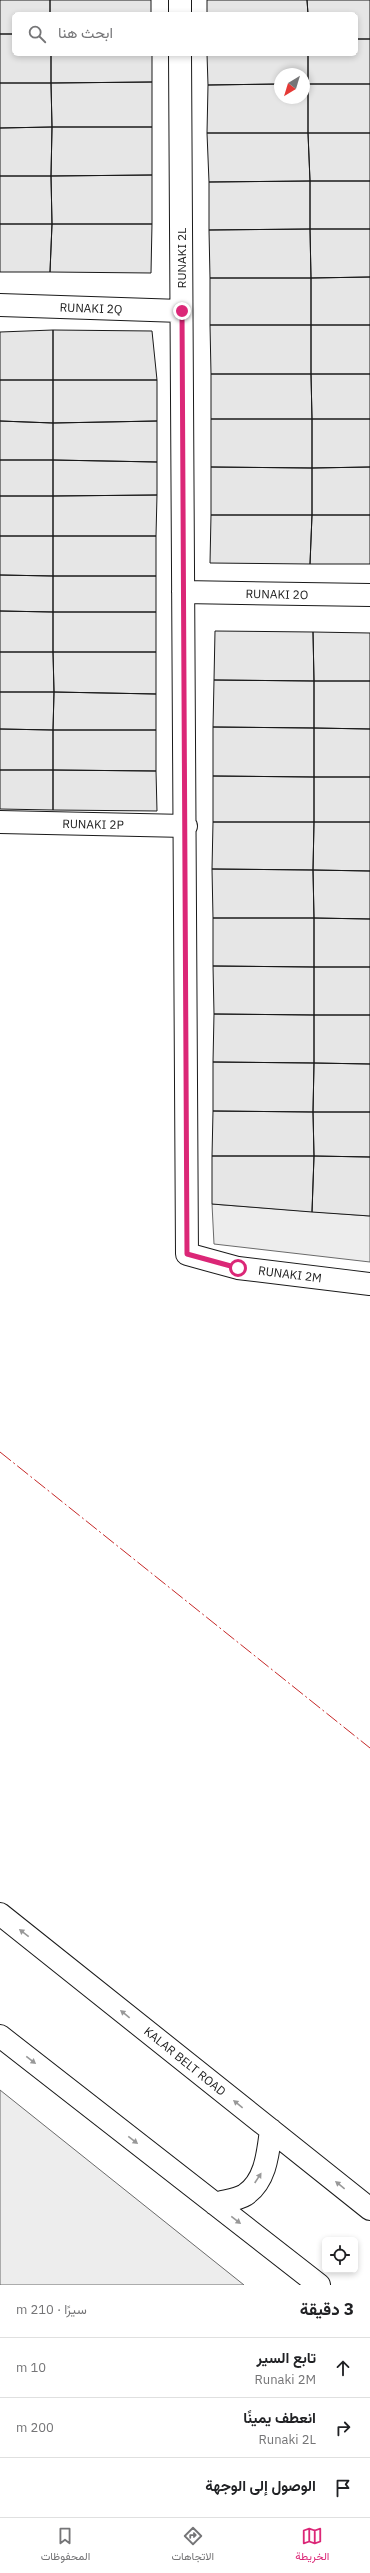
<!DOCTYPE html>
<html lang="ar">
<head>
<meta charset="utf-8">
<style>
	body { margin:0; font-family:"IBM Plex Sans",Vazirmatn,sans-serif; background:#f6f6f6; color:#202124; direction:rtl }
	.controls { position:absolute; right:12px; bottom:12px; display:grid; overflow:hidden; border-radius:6px; box-shadow:0 2px 6px #0003 }
	.controls button { width:36px; height:36px; display:grid; place-items:center; padding:0; border:0; border-bottom:1px solid #e0e0e0; background:#fff; color:#202124; font:20px sans-serif }
	.compass { position:absolute; left:274px; top:68px; width:36px; height:36px; border-radius:50%; background:#fff; box-shadow:0 2px 6px #0003; rotate:218deg }
	.stop { position:absolute; width:12px; height:12px; margin:-9px; border:3px solid #db2777; border-radius:50%; background:#fff }
	.stop.end { background:#db2777; border-color:#fff; box-shadow:0 1px 4px #0008 }
	.list { margin:0; padding:0; list-style:none }
	h2 { display:flex; justify-content:space-between; align-items:center; height:52px; margin:0; padding:0 16px; font-size:17px }
	h2 small { font-size:13px; font-weight:400; color:#757577 }
	.list li { display:grid; grid-template-columns:26px 1fr auto; gap:12px; align-items:center; box-sizing:border-box; height:60px; padding:0 16px; border-top:1px solid #e0e0e0 }
	.list b { display:block; font-size:15px; white-space:nowrap }
	.list p { margin:0; font-size:13px; white-space:nowrap; color:#757577 }
	.list em { font-size:13px; font-style:normal; color:#757577 }
	.icon { flex:none; width:22px; height:22px; fill:none; stroke:currentColor; stroke-width:2; stroke-linecap:round; stroke-linejoin:round }
	.map { position:relative; flex:none; width:370px; height:2285px; overflow:hidden; direction:ltr }
	.search { position:absolute; background:#fff; box-shadow:0 2px 6px #0003; left:12px; right:12px; top:12px; height:44px; display:flex; align-items:center; gap:10px; box-sizing:border-box; padding:0 14px; border-radius:6px; color:#757577; font-size:15px }
	.sheet { height:232px; background:#fff }
	nav { display:flex; justify-content:space-around; align-items:center; box-sizing:border-box; height:56px; border-top:1px solid #e0e0e0; background:#fff; font-size:11px; color:#757577 }
	nav a { display:grid; justify-items:center; gap:2px }
	nav .on { color:#db2777 }
	.map>svg:first-child { display:block }
	.built { fill:#ededed; stroke:#6a6a6a }
	.building { fill:#e6e6e6; stroke:#1a1a1a }
	.lines { fill:none; stroke-linecap:round; stroke-linejoin:round }
	.minor-casing { stroke:#1a1a1a; stroke-width:24 }
	.trunk-casing { stroke:#1a1a1a; stroke-width:24 }
	.minor { stroke:#fff; stroke-width:22 }
	.trunk { stroke:#fff; stroke-width:22 }
	.power { stroke:#c62828; stroke-width:1; stroke-dasharray:14 3 2 3; stroke-linecap:butt }
	.oneway { fill:#989898 }
	.route { stroke:#db2777; stroke-width:5 }
	.labels { text-anchor:middle; dominant-baseline:central; stroke-width:3; stroke-linejoin:round; paint-order:stroke }
	.street-label { font-size:12px; fill:#1a1a1a; stroke:#fff }
</style>
</head>
<body>
<div class="map">
<svg width="370" height="2285" viewBox="0 0 370 2285">
	<rect width="100%" height="100%" fill="#fff"/>
	<!-- built -->
	<path class="built" d="M212 1204 370 1216V1262L214 1244Z
		M0 2090 244 2285H0Z"/>
	<!-- building -->
	<path class="building" d="M0 0H50V14H14V34H0Z
		M50 0H151V14H50Z
		M207 0H307L308 14H207Z
		M307 0H370V39H356V14H308Z
		M0 34H14V54H51V83H0Z
		M356 39H370V84H308V54H356Z
		M51 54H152V82L51 83Z
		M207 54H308V84H304V74H280V84L208 85Z
		M152 82V127H52L51 83Z
		M0 83H51L52 127 0 128Z
		M280 84V98H304V84H308V133H207L208 85Z
		M308 84H370V133H308Z
		M52 127H152V175L51 176Z
		M52 127 51 176H0V128Z
		M207 133H308L310 181 209 182Z
		M308 133H370V181H310Z
		M152 175V224H52L51 176Z
		M0 176H51L52 224H0Z
		M310 181V229L209 230V182Z
		M310 181H370V229H310Z
		M0 224H52L50 272H0Z
		M52 224H152L151 273 50 272Z
		M310 229H370V277L311 278Z
		M310 229 311 278H210L209 230Z
		M370 277V325H311V278Z
		M210 278H311V325H210Z
		M210 325H311V374H211Z
		M311 325H370V374H311Z
		M53 330V380H0V332Z
		M53 330 152 331 157 380H53Z
		M211 374H311L312 419H211Z
		M311 374H370V419H312Z
		M0 380H53V423L0 421Z
		M53 380H157V421L53 423Z
		M211 419H312V468L211 467Z
		M312 419H370V467L312 468Z
		M0 421 53 423V460H0Z
		M157 421V462L53 460V423Z
		M0 460H53V496H0Z
		M53 460 157 462V495L53 496Z
		M211 467 312 468V515H211Z
		M370 467V515H312V468Z
		M157 495 156 536H53V496Z
		M0 496H53V536H0Z
		M211 515H312L310 564 210 563Z
		M312 515H370V564H310Z
		M0 536H53V576L0 575Z
		M53 536H156V576H53Z
		M0 575 53 576V612L0 611Z
		M53 576H156V612H53Z
		M0 611 53 612V652H0Z
		M53 612H156V652H53Z
		M215 631 313 632 314 681 214 680Z
		M313 632 370 633V681H314Z
		M0 652H53L54 692H0Z
		M53 652H156V694L54 692Z
		M214 680 314 681V728L213 727Z
		M314 681H370V729L314 728Z
		M0 692H54L53 730 0 729Z
		M54 692 156 694V730H53Z
		M213 727 314 728V777L213 776Z
		M314 728 370 729V777H314Z
		M0 729 53 730V770H0Z
		M53 730H156V771L53 770Z
		M0 770H53V810L0 809Z
		M53 770 156 771 157 811 53 810Z
		M213 776 314 777V822H213Z
		M314 777H370V822H314Z
		M213 822H314L313 870 212 869Z
		M314 822H370V871L313 870Z
		M212 869 313 870 314 918H213Z
		M313 870 370 871V919L314 918Z
		M213 918H314V967L213 966Z
		M314 918 370 919V967H314Z
		M213 966 314 967V1015L214 1014Z
		M314 967H370V1015H314Z
		M214 1014 314 1015V1063L213 1062Z
		M314 1015H370V1064L314 1063Z
		M213 1062 314 1063 313 1112 213 1111Z
		M314 1063 370 1064V1112H313Z
		M213 1111 313 1112 314 1156H212Z
		M313 1112H370V1157L314 1156Z
		M212 1156H314L312 1212 212 1204Z
		M314 1156 370 1157V1216L312 1212Z"/>
	<g class="lines">
		<!-- minor casing -->
		<g class="minor-casing">
			<path id="minor" d="M180 0V14
				M180 54 187 1254 238 1268 370 1284
				M0 305 181 311
				M183 592 370 595
				M0 822 186 826"/>
		</g>
		<!-- trunk casing -->
		<g class="trunk-casing">
			<path id="trunk" d="M0 1914 370 2209
				M0 2036 319 2285
				M215 2204C224 2201 237 2200 245 2195 266 2181 268 2153 271 2130"/>
		</g>
		<!-- minor -->
		<use href="#minor" class="minor"/>
		<!-- trunk -->
		<use href="#trunk" class="trunk"/>
		<!-- power -->
		<path class="power" d="M0 1452 370 1748"/>
	</g>
	<!-- one-way arrows -->
	<defs><path id="oneway-solid" d="M-6-.8H1V-3.2L6.5 0L1 3.2V.8H-6Z"/></defs>
	<g class="oneway">
		<use href="#oneway-solid" transform="translate(24 1933) rotate(-142)"/>
		<use href="#oneway-solid" transform="translate(125 2014) rotate(-141)"/>
		<use href="#oneway-solid" transform="translate(31 2060) rotate(38)"/>
		<use href="#oneway-solid" transform="translate(238 2104) rotate(-141)"/>
		<use href="#oneway-solid" transform="translate(133 2140) rotate(38)"/>
		<use href="#oneway-solid" transform="translate(258 2178) rotate(-57)"/>
		<use href="#oneway-solid" transform="translate(340 2185) rotate(-141)"/>
		<use href="#oneway-solid" transform="translate(236 2220) rotate(38)"/>
	</g>
	<g class="lines">
		<!-- route -->
		<path class="route" d="M182 311 187 1254 238 1268"/>
	</g>
	<g class="labels">
		<!-- street labels -->
		<g class="street-label">
			<text transform="translate(181 258) rotate(-90)">RUNAKI 2L</text>
			<text transform="translate(91 308) rotate(2)">RUNAKI 2Q</text>
			<text transform="translate(277 594) rotate(1)">RUNAKI 2O</text>
			<text transform="translate(93 824) rotate(1)">RUNAKI 2P</text>
			<text transform="translate(290 1274) rotate(7)">RUNAKI 2M</text>
			<text transform="translate(185 2061) rotate(39)">KALAR BELT ROAD</text>
		</g>
	</g>
</svg>
<div class="controls">
<button><svg class="icon" aria-label="locate" viewBox="0 0 24 24"><circle cx="12" cy="12" r="6"/><path d="M12 2v4M12 18v4M2 12h4M18 12h4"/></svg></button>
</div>
<svg class="compass" viewBox="-18 -18 36 36"><path d="M0-13l5 13h-10z" fill="#e53935"/><path d="M0 13l5-13h-10z" fill="#757577"/></svg>
<div class="stop" style="left:238px;top:1268px"></div>
<div class="stop end" style="left:182px;top:311px"></div>
<div class="search"><svg class="icon" aria-label="search" viewBox="0 0 24 24"><circle cx="10" cy="10" r="6"/><path d="M15 15l6 6"/></svg>ابحث هنا</div>
</div>
<section class="sheet">
<h2>3 دقيقة<small>سيرًا · 210 m</small></h2>
<ul class="list">
<li><svg class="icon" aria-label="ahead" viewBox="0 0 24 24"><path d="M12 20V5M6 11l6-6 6 6"/></svg><div><b>تابع السير</b><p>Runaki 2M</p></div><em>10 m</em></li>
<li><svg class="icon" aria-label="right" viewBox="0 0 24 24"><path d="M7 20v-9h11M14 6l5 5-5 5"/></svg><div><b>انعطف يمينًا</b><p>Runaki 2L</p></div><em>200 m</em></li>
<li><svg class="icon" aria-label="arrive" viewBox="0 0 24 24"><path d="M6 21V4h12l-3 4 3 4H6"/></svg><div><b>الوصول إلى الوجهة</b></div></li>
</ul>
</section>
<nav>
<a class="on"><svg class="icon" aria-label="map" viewBox="0 0 24 24"><path d="M3 6l6-2 6 2 6-2v14l-6 2-6-2-6 2zM9 4v14M15 6v14"/></svg>الخريطة</a>
<a><svg class="icon" aria-label="directions" viewBox="0 0 24 24"><path d="M12 3l9 9-9 9-9-9zM9 14v-3h6M13 9l2 2-2 2"/></svg>الاتجاهات</a>
<a><svg class="icon" aria-label="saved" viewBox="0 0 24 24"><path d="M7 4h10v16l-5-4-5 4z"/></svg>المحفوظات</a>
</nav>
</body>
</html>
